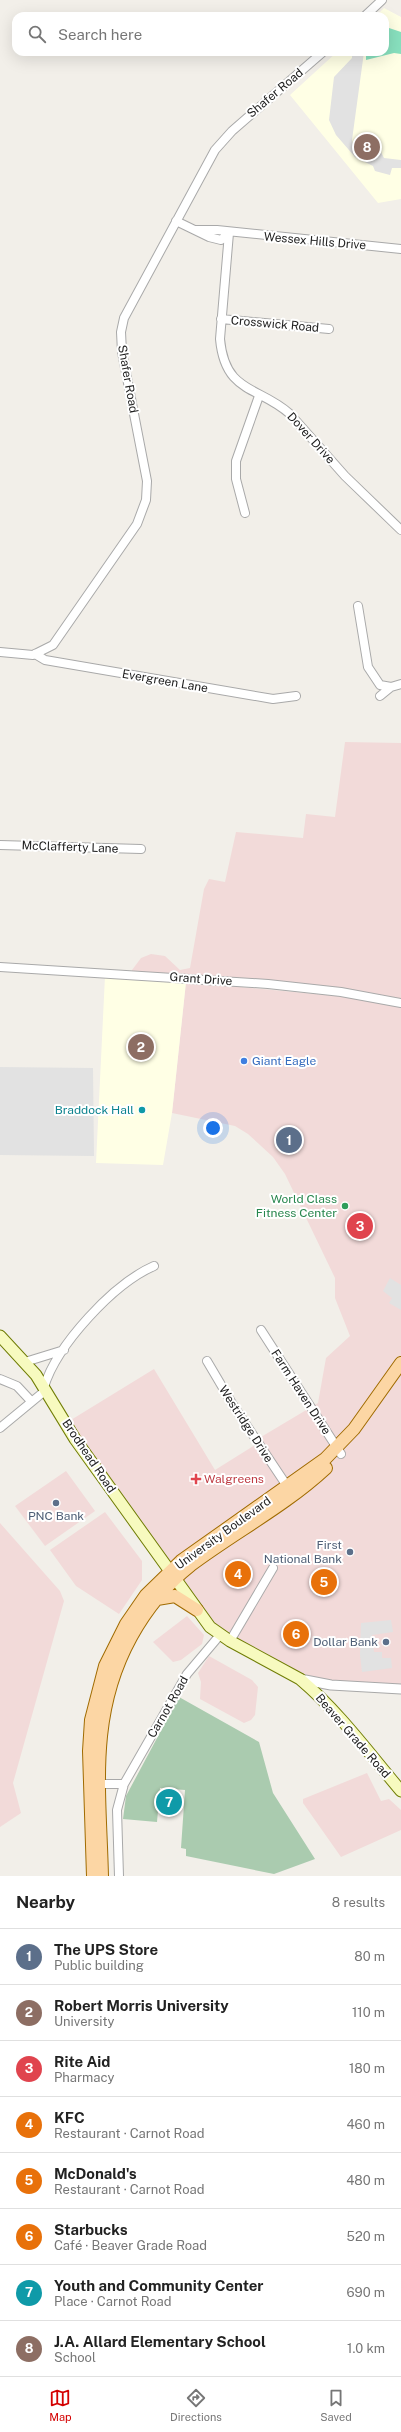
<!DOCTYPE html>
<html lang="en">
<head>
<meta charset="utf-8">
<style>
	body { margin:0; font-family:"Public Sans",sans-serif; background:#f2f2f2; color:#222 }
	.you { position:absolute; left:213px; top:1128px; width:14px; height:14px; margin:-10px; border:3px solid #fff; border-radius:50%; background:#1a73e8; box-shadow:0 0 0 6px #1a73e833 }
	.badge { display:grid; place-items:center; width:26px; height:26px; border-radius:50%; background:#d40000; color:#fff; font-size:13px; font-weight:700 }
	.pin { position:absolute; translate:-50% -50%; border:2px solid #fff; box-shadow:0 1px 4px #0006 }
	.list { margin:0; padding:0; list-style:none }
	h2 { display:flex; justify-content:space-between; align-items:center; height:52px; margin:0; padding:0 16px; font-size:17px }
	h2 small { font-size:13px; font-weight:400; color:#767676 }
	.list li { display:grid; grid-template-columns:26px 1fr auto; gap:12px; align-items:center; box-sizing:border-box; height:56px; padding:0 16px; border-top:1px solid #e0e0e0 }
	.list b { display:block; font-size:15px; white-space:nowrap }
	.list p { margin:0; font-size:13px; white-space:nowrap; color:#767676 }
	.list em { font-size:13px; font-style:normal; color:#767676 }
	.icon { flex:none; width:22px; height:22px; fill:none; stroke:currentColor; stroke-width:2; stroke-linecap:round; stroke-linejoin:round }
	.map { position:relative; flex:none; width:401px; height:1876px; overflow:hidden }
	.search { position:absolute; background:#fff; box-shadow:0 4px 16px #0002; left:12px; right:12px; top:12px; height:44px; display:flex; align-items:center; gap:10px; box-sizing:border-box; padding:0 14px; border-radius:12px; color:#767676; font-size:15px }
	.sheet { height:500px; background:#fff }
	nav { display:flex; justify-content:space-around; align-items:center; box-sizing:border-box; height:56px; border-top:1px solid #e0e0e0; background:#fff; font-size:11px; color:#767676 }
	nav a { display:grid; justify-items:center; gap:2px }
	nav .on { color:#d40000 }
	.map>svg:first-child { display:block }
	.commercial { fill:#f2dad9 }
	.education { fill:#ffffe5 }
	.cemetery { fill:#aacbaf }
	.pitch { fill:#88e0be }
	.parking { fill:#e2e2e2 }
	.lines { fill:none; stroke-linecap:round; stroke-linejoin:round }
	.minor-casing { stroke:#a9a9a9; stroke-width:10 }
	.tertiary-casing { stroke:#a9a9a9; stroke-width:11 }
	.secondary-casing { stroke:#707d05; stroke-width:13 }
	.primary-casing { stroke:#a06b00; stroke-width:14 }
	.minor { stroke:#fff; stroke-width:8 }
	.tertiary { stroke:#fff; stroke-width:9 }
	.secondary { stroke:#f7fabf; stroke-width:11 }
	.primary { stroke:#fcd6a4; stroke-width:12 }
	.shop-dot { fill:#3f7fe0; stroke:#fff; stroke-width:1.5 }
	.culture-dot { fill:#0f9aa8; stroke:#fff; stroke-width:1.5 }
	.leisure-dot { fill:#2e9e5b; stroke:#fff; stroke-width:1.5 }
	.health-dot { fill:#e0444e; stroke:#fff; stroke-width:1.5 }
	.service-dot { fill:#5c6f8a; stroke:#fff; stroke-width:1.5 }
	.labels { text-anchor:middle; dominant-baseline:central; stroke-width:4; stroke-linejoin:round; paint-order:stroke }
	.street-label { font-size:12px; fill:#222; stroke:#fff }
	.shop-label { font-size:12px; fill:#366cbe; stroke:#fff; text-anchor:start }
	.culture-label { font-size:12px; fill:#0d838f; stroke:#fff; text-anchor:end }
	.leisure-label { font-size:12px; fill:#27864d; stroke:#fff; text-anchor:end }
	.health-label { font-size:12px; fill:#be3a42; stroke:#fff; text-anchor:start }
	.service-label { font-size:12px; fill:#4e5e75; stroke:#fff; text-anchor:end }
</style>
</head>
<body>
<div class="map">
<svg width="401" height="1876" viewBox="0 0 401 1876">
	<rect width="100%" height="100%" fill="#f2efe9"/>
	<!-- commercial -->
	<path class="commercial" d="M345 742 401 743V1003L341 992 132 974V970L141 958 151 954 165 956 180 970 190 968 204 889 209 879 225 882 236 832 303 838 306 814 335 817Z
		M186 982 337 996 401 1007V1689L319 1683 220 1635 66 1423 154 1369 215 1470 255 1445 261 1437 318 1403 326 1358 350 1336 335 1298V1278L285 1174 273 1157 248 1134 235 1126 172 1113Z
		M66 1471 95 1511 45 1546 15 1506Z
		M105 1512 142 1561V1580L119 1614 76 1586 50 1550Z
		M0 1523 60 1591 64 1601 13 1783 21 1813 0 1827Z
		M187 1616 204 1635 202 1644 181 1660 173 1662 153 1642Z
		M209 1656 252 1680 258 1687 255 1715 251 1720 244 1723 200 1699 201 1682 198 1673Z
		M367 1773 381 1801 389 1799 401 1810V1830L341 1857 303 1803V1799Z"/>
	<!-- education -->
	<path class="education" d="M384 8 401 17V199L378 203 290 95 337 52H385V16H376Z
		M105 976 186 982 172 1113 163 1165 96 1163Z"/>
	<!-- cemetery -->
	<path class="cemetery" d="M179 1697 259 1742 273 1793 315 1859 274 1874 186 1856V1849L181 1848 185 1790 160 1788 157 1822 123 1819 126 1796Z"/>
	<!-- pitch -->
	<path class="pitch" d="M389 28 401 32V54L394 53 366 60V52H385V29Z"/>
	<!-- parking -->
	<path class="parking" d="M352 52H364L352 140 353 145 368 156 375 155 377 143H381V152L384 158 401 160V168H392L390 175 375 171 373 166 355 157 336 135 329 120 334 77 352 58Z
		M0 1067 93 1068 94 1156 0 1155Z
		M390 1278 401 1285V1310L389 1303 392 1298 383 1291Z
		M391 1620 393 1632 372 1635 374 1652H382V1658H391L392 1668 362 1672 360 1655 361 1623Z"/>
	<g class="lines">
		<!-- minor casing -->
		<g class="minor-casing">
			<path id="minor" d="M365 16 382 0
				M176 221 209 237 221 240 229 233
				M196 230H217L401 249
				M229 233 220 339C225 394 259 386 290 414L345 476 401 530
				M221 319 329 329
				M245 513 236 479V461L259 396
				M358 606 368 667 380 685 391 687
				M0 652 33 655 53 645 137 524 146 500 147 481 122 352 121 332 124 318 215 150 232 131 323 52
				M35 654 45 660 273 699 296 696
				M380 696 391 687 401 684
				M0 845 141 849
				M0 967 268 984 341 992 401 1003
				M261 1330 341 1454
				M207 1361 233 1405 287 1486
				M25 1362 64 1350
				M0 1379 17 1386 31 1401
				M44 1387C57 1345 113 1284 154 1266
				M0 1428 46 1390
				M230 1641 273 1568
				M95 1784H124
				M119 1876 117 1810 124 1784 187 1674 220 1635"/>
		</g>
		<!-- tertiary casing -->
		<g class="tertiary-casing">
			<path id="tertiary" d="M300 1679 331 1685 401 1689"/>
		</g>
		<!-- secondary casing -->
		<g class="secondary-casing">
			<path id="secondary" d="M0 1336 36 1375 75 1439 210 1627 230 1641 300 1679C339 1712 368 1752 401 1791"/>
		</g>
		<!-- primary casing -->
		<g class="primary-casing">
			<path id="primary" d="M157 1599 175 1596 197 1610
				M93 1876 89 1751 91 1720 105 1666 126 1624 146 1595 181 1561 325 1459 354 1429 401 1363
				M102 1876C100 1791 88 1715 131 1637 146 1610 167 1584 191 1565 235 1532 285 1506 326 1468"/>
		</g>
		<!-- minor -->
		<use href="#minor" class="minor"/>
		<!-- tertiary -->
		<use href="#tertiary" class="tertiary"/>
		<!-- secondary -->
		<use href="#secondary" class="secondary"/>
		<!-- primary -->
		<use href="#primary" class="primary"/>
	</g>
	<!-- markers -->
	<circle class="shop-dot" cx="244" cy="1061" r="4"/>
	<circle class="culture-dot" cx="142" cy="1110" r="4"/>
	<circle class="leisure-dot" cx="345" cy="1206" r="4"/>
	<path class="health-dot" d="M194 1473h4v4h4v4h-4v4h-4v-4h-4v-4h4z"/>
	<g class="service-dot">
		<circle cx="56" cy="1503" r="4"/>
		<circle cx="350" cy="1552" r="4"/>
		<circle cx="386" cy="1642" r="4"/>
	</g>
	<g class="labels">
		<!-- street labels -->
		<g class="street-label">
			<text transform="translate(275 93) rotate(-40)">Shafer Road</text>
			<text transform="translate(315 241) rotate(5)">Wessex Hills Drive</text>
			<text transform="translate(275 324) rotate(5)">Crosswick Road</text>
			<text transform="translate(128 379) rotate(80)">Shafer Road</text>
			<text transform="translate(311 438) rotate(48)">Dover Drive</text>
			<text transform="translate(165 681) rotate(10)">Evergreen Lane</text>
			<text transform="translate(70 847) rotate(2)">McClafferty Lane</text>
			<text transform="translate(201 979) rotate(4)">Grant Drive</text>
			<text transform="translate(301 1392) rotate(57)">Farm Haven Drive</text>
			<text transform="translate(246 1424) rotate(57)">Westridge Drive</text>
			<text transform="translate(89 1456) rotate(56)">Brodhead Road</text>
			<text transform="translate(223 1533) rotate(-36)">University Boulevard</text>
			<text transform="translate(168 1707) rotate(-60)">Carnot Road</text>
			<text transform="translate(353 1736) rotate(49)">Beaver Grade Road</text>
		</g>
		<!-- shop labels -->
		<g class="shop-label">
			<text x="252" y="1061">Giant Eagle</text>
		</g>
		<!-- culture labels -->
		<g class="culture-label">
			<text x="134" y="1110">Braddock Hall</text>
		</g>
		<!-- leisure labels -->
		<g class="leisure-label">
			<text x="337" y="1199">World Class<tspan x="337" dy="14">Fitness Center</tspan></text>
		</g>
		<!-- health labels -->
		<g class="health-label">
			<text x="204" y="1479">Walgreens</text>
		</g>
		<!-- service labels -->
		<g class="service-label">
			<text x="56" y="1516" text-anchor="middle">PNC Bank</text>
			<text x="342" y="1545">First<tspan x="342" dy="14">National Bank</tspan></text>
			<text x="378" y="1642">Dollar Bank</text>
		</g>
	</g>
</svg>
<div class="you"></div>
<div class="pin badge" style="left:289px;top:1140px;background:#5c6f8a">1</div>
<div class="pin badge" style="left:141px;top:1047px;background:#8d6e63">2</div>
<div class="pin badge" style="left:360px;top:1226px;background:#e0444e">3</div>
<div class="pin badge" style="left:238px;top:1574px;background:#e8710a">4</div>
<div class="pin badge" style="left:324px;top:1582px;background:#e8710a">5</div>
<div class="pin badge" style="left:296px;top:1634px;background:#e8710a">6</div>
<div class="pin badge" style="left:169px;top:1802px;background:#0f9aa8">7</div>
<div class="pin badge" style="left:367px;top:147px;background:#8d6e63">8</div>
<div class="search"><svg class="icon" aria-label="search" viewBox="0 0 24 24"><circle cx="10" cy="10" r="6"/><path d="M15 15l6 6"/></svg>Search here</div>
</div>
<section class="sheet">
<h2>Nearby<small>8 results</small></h2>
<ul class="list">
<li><span class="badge" style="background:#5c6f8a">1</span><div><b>The UPS Store</b><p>Public building</p></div><em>80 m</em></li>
<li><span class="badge" style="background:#8d6e63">2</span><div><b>Robert Morris University</b><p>University</p></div><em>110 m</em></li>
<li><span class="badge" style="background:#e0444e">3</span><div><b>Rite Aid</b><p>Pharmacy</p></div><em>180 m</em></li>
<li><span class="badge" style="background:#e8710a">4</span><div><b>KFC</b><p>Restaurant · Carnot Road</p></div><em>460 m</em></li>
<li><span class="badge" style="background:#e8710a">5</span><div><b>McDonald's</b><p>Restaurant · Carnot Road</p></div><em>480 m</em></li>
<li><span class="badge" style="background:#e8710a">6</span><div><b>Starbucks</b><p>Café · Beaver Grade Road</p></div><em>520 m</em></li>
<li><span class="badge" style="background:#0f9aa8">7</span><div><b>Youth and Community Center</b><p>Place · Carnot Road</p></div><em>690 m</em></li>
<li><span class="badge" style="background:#8d6e63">8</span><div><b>J.A. Allard Elementary School</b><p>School</p></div><em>1.0 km</em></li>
</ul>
</section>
<nav>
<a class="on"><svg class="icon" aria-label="map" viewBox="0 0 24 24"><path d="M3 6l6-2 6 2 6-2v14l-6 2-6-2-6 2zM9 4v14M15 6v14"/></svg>Map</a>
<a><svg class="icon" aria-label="directions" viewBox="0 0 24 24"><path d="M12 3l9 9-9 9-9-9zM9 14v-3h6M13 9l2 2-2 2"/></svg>Directions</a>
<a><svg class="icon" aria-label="saved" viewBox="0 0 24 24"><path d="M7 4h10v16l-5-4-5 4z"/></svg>Saved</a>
</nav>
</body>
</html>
